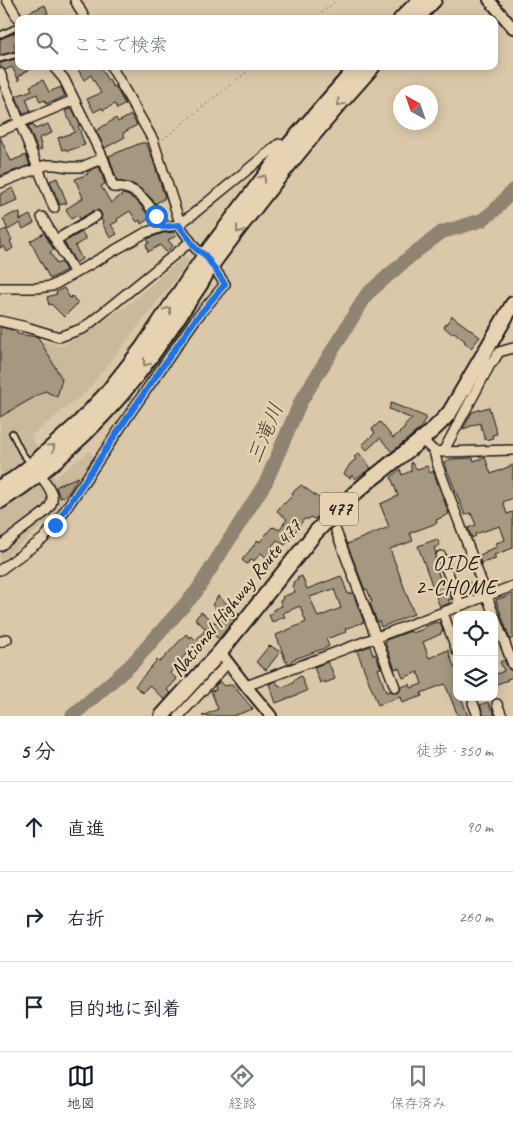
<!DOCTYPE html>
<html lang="ja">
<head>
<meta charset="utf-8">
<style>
	body { margin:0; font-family:Caveat,"Klee One",sans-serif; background:#f2f2f3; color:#1f2937 }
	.controls { position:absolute; right:15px; bottom:15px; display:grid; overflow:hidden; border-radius:10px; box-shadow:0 2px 12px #0003 }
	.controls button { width:45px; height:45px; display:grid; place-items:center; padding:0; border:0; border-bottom:1px solid #e0e1e3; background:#fff; color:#1f2937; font:25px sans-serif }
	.compass { position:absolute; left:393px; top:85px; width:45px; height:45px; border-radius:50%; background:#fff; box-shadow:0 2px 12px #0003; rotate:320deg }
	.stop { position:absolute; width:15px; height:15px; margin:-11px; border:4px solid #1a73e8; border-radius:50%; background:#fff }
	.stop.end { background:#1a73e8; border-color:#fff; box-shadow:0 1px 5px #0008 }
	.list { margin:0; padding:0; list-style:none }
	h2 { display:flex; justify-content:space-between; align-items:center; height:65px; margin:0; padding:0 20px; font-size:21px }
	h2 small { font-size:16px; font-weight:400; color:#747a83 }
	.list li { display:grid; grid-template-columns:32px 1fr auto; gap:15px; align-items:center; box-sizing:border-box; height:90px; padding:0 20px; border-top:1px solid #e0e1e3 }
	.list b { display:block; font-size:19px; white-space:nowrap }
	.list em { font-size:16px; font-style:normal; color:#747a83 }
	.icon { flex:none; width:28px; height:28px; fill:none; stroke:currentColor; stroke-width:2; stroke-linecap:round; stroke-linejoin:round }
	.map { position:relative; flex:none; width:513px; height:716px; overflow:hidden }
	.search { position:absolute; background:#fff; box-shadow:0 2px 12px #0003; left:15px; right:15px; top:15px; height:55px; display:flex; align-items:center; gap:12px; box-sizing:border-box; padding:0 18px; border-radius:10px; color:#747a83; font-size:19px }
	.sheet { height:335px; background:#fff }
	nav { display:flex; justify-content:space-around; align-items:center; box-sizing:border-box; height:70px; border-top:1px solid #e0e1e3; background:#fff; font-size:14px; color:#747a83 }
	nav a { display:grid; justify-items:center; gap:2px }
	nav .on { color:#111827 }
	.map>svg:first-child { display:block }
	.built { fill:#cbb99c }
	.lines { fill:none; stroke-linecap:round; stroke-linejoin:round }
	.river { stroke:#8f8471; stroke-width:14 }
	.building { fill:#a59780; stroke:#1c1c1c; fill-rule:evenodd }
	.service-casing { stroke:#1c1c1c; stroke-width:8 }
	.minor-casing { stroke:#1c1c1c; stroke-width:12 }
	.tertiary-casing { stroke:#1c1c1c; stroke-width:14 }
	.trunk-casing { stroke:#1c1c1c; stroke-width:18 }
	.path { stroke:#1c1c1c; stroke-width:1; stroke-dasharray:1 4; stroke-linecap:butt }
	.service { stroke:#e7d3b1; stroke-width:4.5 }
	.minor { stroke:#e7d3b1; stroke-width:9 }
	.tertiary { stroke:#e7d3b1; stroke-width:10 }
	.trunk { stroke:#e7d3b1; stroke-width:14 }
	.oneway { stroke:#8c816e }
	.route { stroke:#1a73e8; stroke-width:6 }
	.labels { text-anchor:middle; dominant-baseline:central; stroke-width:4.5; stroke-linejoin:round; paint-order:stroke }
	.shield { fill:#e7d3b1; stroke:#595349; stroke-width:1 }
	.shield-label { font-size:19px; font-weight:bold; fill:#1c1c1c }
	.street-label { font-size:20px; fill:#1c1c1c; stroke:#e7d3b1 }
	.water-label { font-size:21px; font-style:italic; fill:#44403a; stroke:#e7d3b1 }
	.neighbourhood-label { font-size:21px; letter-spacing:1px; fill:#1c1c1c; stroke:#e7d3b1 }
</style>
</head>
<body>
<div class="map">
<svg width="513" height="716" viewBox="0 0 513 716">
	<rect width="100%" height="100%" fill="#dbc8a8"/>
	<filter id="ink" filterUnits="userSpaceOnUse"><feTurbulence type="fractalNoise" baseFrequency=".02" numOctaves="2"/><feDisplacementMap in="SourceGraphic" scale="10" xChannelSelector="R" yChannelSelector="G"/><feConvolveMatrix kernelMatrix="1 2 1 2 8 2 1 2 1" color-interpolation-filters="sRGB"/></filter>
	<g filter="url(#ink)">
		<!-- built -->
		<path class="built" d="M184 256 189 262 86 392 31 436 55 478 89 451 94 457 49 520 0 562V331L62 346 128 305Z"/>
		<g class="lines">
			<!-- river -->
			<path class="river" d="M72 716 131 665 196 592 266 482 300 403 367 294 413 254 442 232 460 227 482 220 495 210 513 190"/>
		</g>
		<!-- building -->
		<path class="building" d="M45 5 48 13 44 15V16L38 19H25L23 15Z
			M19 31V42L14 44 16 51 0 55V39Z
			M19 58V66H36L23 73V74L19 76V81L12 67 5 70 0 67V64L1 63Z
			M76 66H100L108 81 109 80 113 87 115 86 125 104 117 109 115 104 103 110 102 108 94 112 87 99 101 93 91 75 84 80Z
			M43 80 49 92 61 87 65 96 53 102V101L46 104 45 100 40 102 37 94 26 99 31 111 23 114 16 96 32 90 30 86Z
			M72 108 80 125 78 126 85 145 67 151 66 149 62 150 58 138 75 132 65 111Z
			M131 115 137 125 123 133 125 137 105 148 96 131 116 118 118 122Z
			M33 124 35 129 48 124 52 133 39 138 42 149 38 151 28 126Z
			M0 137 11 161 26 155 30 165 0 176Z
			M141 143H146L151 154 165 197 163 198 164 199 156 203 161 212 152 199 141 189 133 184 117 181 109 156Z
			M99 166 105 184 101 186 111 203 123 194 129 196 138 202 150 218 141 224 140 220 137 222 130 211 117 219 118 221 111 225 117 234 110 238 102 223 103 222 101 219 102 215 99 210 93 211 80 219 78 215 71 219 66 209 83 198 75 179 88 174 87 172Z
			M57 178 67 203 60 205 50 181Z
			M13 188 18 200 0 207V194Z
			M14 213H20V220L30 215 34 223 23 229 20 223 8 230 3 219Z
			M6 229 12 240 10 241 13 248 7 252 4 246 0 248V232Z
			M82 232 86 239 75 246 82 259 76 263 64 242Z
			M175 232 176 236 168 240 173 246 166 252 160 245 148 252 146 244 149 243 147 239 163 233Z
			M44 233 54 250 50 252 57 264 61 262 66 270 50 279 30 241Z
			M64 288 70 298 72 296 78 303 64 317 51 304 49 305 47 297 57 294 56 292Z
			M452 316 480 337 471 348 464 342 465 341 454 332 452 334 444 327Z
			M0 327 17 331V334L38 337 62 379 57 397 45 391 0 417Z
			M391 403 426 417 421 428 392 452 380 438 367 450 362 445 375 433 372 429 380 422 393 438 405 428 404 426 412 419 389 409Z
			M489 407 497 434 492 435 493 438 485 440 480 423 463 429 472 412Z
			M359 453 371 468 355 479 352 475 350 478 344 474 350 464 356 459 354 457Z
			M485 457 491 474 513 465V498L503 502 507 514 513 512V548L494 555 496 559 481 563 478 556 486 552V551L497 547 496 543 505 540 500 526 475 534 476 536 472 538 468 528 476 525 471 513 465 515 444 462 451 459 473 458 474 461Z
			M411 462 417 469 427 466 430 473 433 471 449 514 436 520 437 523 410 533 413 541 390 549 414 614 381 627 379 621 377 622 370 603 372 602 367 589 365 590 347 544 389 527 380 504 398 496 391 477 400 469 402 475 411 471Z
			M78 477 68 494 60 498 56 487 66 481V482Z
			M301 485 326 503 319 511 321 512 318 517 313 519 311 517 309 519H304L285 545 277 540 268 551 272 554 268 559 261 553 254 561 252 559 247 564 242 560 258 540 260 542 272 527 273 528 274 527 279 530 287 519 277 511 283 503 284 504 293 495 292 493Z
			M437 539 440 545 434 548 436 553 435 558 437 563 435 564 441 581 444 580 452 599 448 600 450 603 440 607 418 546Z
			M302 576 307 589 341 576 348 594 353 593 364 622 345 629 346 632 326 639 329 646 328 647 292 660 291 663 288 664 287 661 286 662 276 635 306 622 300 606 283 613 285 617 272 622 269 615 273 613 272 611 274 610V609L282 606 280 601 283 599 282 597 295 592 292 585H294L293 582 298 580 297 578ZM334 589 341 608 318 617 310 597Z
			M470 582 474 594 464 598 460 586Z
			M513 594V638L510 640 496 600Z
			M218 596 239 614 219 639 211 633 201 645 203 647 194 658 188 653 185 655 170 673 177 679 167 690 171 693 165 700 149 685 143 693 135 686 157 660 159 662 162 660 186 634 190 638 191 636 196 640 206 629 195 619 201 612 215 623 223 614 212 605Z
			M436 622 437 623 440 622 443 631 441 632V634L423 642 429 658 448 650 455 669 457 668V697H461L468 716H458L445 684 421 693 422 696 402 703 400 697 378 705 357 651 370 646 373 655 375 654 381 668 378 669 386 692 390 691 394 693H397L400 691 401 687 410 684 411 688 422 684 418 672 403 678 399 668 395 669 385 643H386V640L411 631 412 633 424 629V627Z
			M269 646 270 647 271 646 280 652 266 670 256 662Z
			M504 660 509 669 513 671V677L507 679 508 680 494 685V675L504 671 500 662Z
			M327 662 331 668 335 679 325 683 324 681 320 683 314 667Z
			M301 676 307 691 276 703 269 684 276 681 278 685 284 687 293 683 294 680Z
			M219 682 222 683 225 686 232 684 253 709 233 716H202L218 709 211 691 216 690 215 686Z
			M488 702 491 709H492L495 716H484L480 705Z"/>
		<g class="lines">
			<!-- service casing -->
			<g class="service-casing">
				<path id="service" d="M0 35 19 26
					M0 59 19 54
					M12 433 22 453 31 464"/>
			</g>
			<!-- minor casing -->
			<g class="minor-casing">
				<path id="minor" d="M7 0 19 20
					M75 0 85 19
					M53 66 64 79 103 158 113 187C117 187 121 187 125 188 142 191 155 213 162 227
					M111 66 153 140 180 223
					M0 73 54 208
					M0 131 74 100
					M0 183 46 165H56L69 167H82L103 158
					M42 217 75 273
					M179 225 180 223 192 215 279 144 287 147
					M56 240 96 216
					M0 288H37L52 286 145 233 162 227 179 225
					M0 321 26 327 59 337 84 328 190 242
					M422 440 434 451 443 452 513 450
					M434 451 438 466 494 615
					M443 452 491 363 493 362 499 352 513 348
					M336 531 395 687
					M0 546 44 513C61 498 48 486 37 471
					M441 556 458 598V608
					M0 570 43 539 55 525 133 409 195 320 225 284 205 255 196 249 179 225
					M443 613 457 651
					M494 615 513 665
					M0 642 7 639
					M246 686 513 586
					M473 703 478 716
					M497 704 502 716
					M179 716 228 663"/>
			</g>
			<!-- tertiary casing -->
			<g class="tertiary-casing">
				<path id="tertiary" d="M489 0 513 28
					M220 652 246 686 271 716"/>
			</g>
			<!-- trunk casing -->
			<g class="trunk-casing">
				<path id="trunk" d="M401 19 420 0
					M416 19 434 0
					M0 487 14 479 32 465 79 423 106 394 143 347 205 255 287 147 358 66
					M0 501C59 465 115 408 154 352 170 329 186 306 201 283 205 276 208 269 213 263 263 195 316 129 373 66
					M162 716 220 652 316 532C336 510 359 488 383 470 406 451 431 435 450 412L513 304"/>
			</g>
			<!-- path -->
			<path class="path" d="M314 19 337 0
				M163 139 254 66"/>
			<!-- service -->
			<use href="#service" class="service"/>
			<!-- minor -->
			<use href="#minor" class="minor"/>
			<!-- tertiary -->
			<use href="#tertiary" class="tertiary"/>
			<!-- trunk -->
			<use href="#trunk" class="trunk"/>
		</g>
		<!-- one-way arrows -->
		<defs><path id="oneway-chevron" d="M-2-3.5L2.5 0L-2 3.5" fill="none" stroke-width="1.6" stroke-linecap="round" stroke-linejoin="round" transform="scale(1.25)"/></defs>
		<g class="oneway">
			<use href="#oneway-chevron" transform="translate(340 103) rotate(130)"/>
			<use href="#oneway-chevron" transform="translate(263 178) rotate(-53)"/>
			<use href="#oneway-chevron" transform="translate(239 230) rotate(128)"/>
			<use href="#oneway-chevron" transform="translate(168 310) rotate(-56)"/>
			<use href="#oneway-chevron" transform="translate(146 363) rotate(127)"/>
			<use href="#oneway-chevron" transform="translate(52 447) rotate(-42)"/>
		</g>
	</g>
	<g class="lines" filter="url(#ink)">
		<!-- route -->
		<path class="route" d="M55 525 133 409 195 320 225 284 205 255 196 249 179 225 162 227 156 216"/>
	</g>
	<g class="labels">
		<!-- shield labels -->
		<rect class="shield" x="320" y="492.5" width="38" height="33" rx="4"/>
		<g class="shield-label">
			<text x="339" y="509">477</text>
		</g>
		<!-- street labels -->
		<g class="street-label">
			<text transform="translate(236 598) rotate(-51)">National Highway Route 477</text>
		</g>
		<!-- water labels -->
		<g class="water-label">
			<text transform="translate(265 433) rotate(-67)">三滝川</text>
		</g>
		<!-- neighbourhood labels -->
		<g class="neighbourhood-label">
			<text x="456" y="563">OIDE<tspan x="456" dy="24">2-CHOME</tspan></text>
		</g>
	</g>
</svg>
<div class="controls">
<button><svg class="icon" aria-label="locate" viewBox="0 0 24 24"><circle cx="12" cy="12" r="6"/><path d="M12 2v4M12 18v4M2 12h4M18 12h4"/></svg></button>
<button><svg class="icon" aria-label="layers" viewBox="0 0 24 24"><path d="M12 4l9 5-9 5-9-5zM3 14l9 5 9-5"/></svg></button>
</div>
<svg class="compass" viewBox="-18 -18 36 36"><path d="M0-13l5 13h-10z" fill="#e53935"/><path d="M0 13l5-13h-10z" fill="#747a83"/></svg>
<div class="stop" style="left:156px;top:216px"></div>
<div class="stop end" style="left:55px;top:525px"></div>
<div class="search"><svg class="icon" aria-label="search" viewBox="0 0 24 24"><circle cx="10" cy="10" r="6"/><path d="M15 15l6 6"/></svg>ここで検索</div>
</div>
<section class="sheet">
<h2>5 分<small>徒歩 · 350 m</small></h2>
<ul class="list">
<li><svg class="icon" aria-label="ahead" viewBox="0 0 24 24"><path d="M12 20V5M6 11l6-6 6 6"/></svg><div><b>直進</b></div><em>90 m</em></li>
<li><svg class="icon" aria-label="right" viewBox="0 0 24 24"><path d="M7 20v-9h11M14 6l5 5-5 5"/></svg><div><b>右折</b></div><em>260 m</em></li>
<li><svg class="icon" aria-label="arrive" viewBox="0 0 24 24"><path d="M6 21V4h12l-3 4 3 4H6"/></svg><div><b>目的地に到着</b></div></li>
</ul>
</section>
<nav>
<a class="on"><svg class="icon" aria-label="map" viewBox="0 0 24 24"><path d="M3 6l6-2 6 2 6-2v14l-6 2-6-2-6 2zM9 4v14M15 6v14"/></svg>地図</a>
<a><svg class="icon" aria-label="directions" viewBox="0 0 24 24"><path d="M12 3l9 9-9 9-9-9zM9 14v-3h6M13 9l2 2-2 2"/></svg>経路</a>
<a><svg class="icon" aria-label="saved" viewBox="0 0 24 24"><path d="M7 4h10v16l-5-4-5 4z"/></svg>保存済み</a>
</nav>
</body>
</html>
